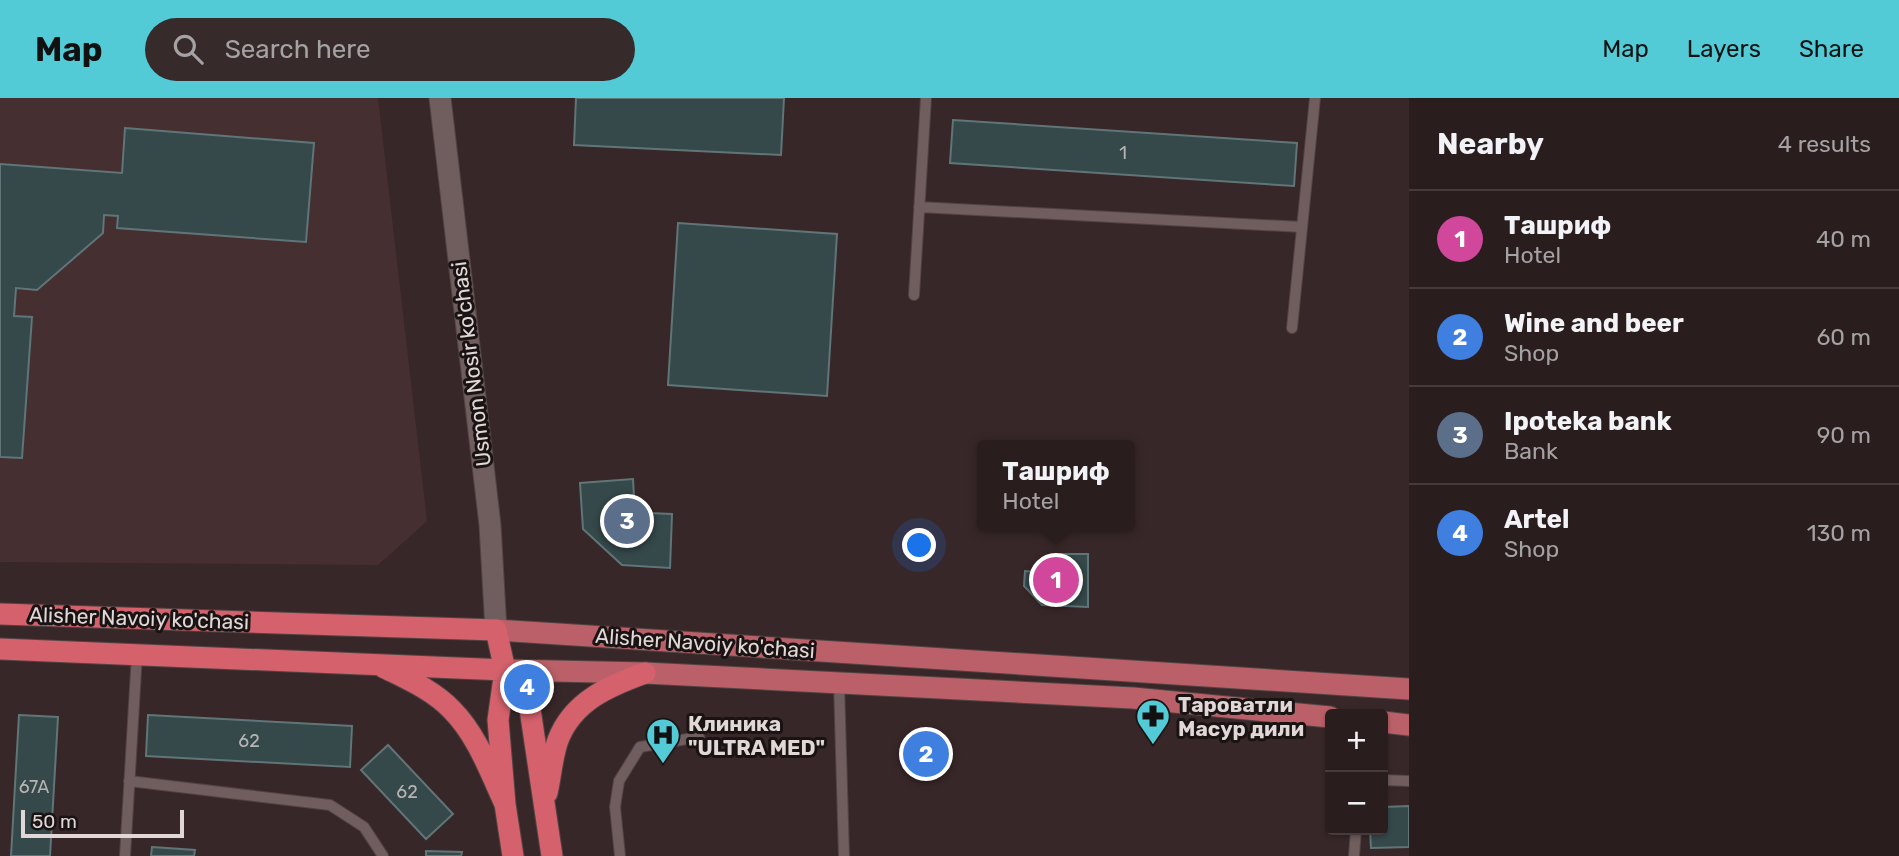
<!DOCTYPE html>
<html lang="en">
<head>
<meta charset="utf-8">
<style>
	body { margin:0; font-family:Rubik,sans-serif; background:#362a2b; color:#f1f3f6 }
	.controls { position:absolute; right:21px; bottom:21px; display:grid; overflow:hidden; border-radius:7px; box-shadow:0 2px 5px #0004 }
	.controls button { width:63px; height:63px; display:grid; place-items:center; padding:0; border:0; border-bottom:2px solid #463b3c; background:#2a1d1e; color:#f1f3f6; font:35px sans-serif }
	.scale { position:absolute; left:21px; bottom:18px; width:163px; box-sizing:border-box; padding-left:7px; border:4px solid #e2d7d7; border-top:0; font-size:19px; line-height:24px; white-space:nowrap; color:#e2d7d7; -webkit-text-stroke:5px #1a1313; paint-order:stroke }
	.you { position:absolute; left:920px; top:448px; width:24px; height:24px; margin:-18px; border:5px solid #fff; border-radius:50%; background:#1a73e8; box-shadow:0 0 0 10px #1a73e833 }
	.badge { display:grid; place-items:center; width:46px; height:46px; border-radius:50%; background:#52cbd7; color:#fff; font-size:23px; font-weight:700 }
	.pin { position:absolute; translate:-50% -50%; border:4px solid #fff; box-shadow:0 2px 7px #0006 }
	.popup { position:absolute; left:977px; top:342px; width:158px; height:91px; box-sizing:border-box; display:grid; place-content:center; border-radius:7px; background:#2a1d1e; filter:drop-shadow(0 2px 5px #0005); font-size:23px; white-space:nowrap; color:#a5a2a4 }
	.popup b { font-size:26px; color:#f1f3f6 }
	.popup::after { content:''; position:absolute; left:50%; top:100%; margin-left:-14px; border:14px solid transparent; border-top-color:#2a1d1e }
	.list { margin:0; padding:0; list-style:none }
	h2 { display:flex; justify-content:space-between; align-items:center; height:91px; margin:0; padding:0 28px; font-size:30px }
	h2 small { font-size:23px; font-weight:400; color:#a5a2a4 }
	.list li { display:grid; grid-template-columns:46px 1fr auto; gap:21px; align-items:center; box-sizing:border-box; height:98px; padding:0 28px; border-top:2px solid #463b3c }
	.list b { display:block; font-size:26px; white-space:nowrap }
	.list p { margin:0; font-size:23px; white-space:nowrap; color:#a5a2a4 }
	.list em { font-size:23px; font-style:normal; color:#a5a2a4 }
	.icon { flex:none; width:38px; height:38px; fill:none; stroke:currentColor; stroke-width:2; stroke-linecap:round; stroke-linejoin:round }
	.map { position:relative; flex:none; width:1409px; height:758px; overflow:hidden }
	header { display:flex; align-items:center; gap:42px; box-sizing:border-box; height:98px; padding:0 35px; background:#52cbd7; color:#111 }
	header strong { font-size:33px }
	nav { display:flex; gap:38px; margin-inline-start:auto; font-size:24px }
	.search { width:490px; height:63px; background:#362a2b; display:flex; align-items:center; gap:18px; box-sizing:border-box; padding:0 24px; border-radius:38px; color:#a5a2a4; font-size:26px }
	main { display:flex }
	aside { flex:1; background:#2a1d1e }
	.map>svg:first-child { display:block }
	.built { fill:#462f30 }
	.building { fill:#35484a; stroke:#607577; stroke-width:2 }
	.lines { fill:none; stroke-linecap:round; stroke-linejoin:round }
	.service-casing { stroke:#524444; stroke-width:12 }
	.tertiary-casing { stroke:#524444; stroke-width:23 }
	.primary-casing { stroke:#524444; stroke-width:23 }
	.trunk-casing { stroke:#524444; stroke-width:23 }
	.service { stroke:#705d5d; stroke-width:10 }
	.tertiary { stroke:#705d5d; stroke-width:21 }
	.primary { stroke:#bb6068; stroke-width:21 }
	.trunk { stroke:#d4616c; stroke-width:21 }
	.labels { text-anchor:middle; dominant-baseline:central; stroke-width:6; stroke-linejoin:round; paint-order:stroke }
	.number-label { font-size:18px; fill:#b7b3b4 }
	.street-label { font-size:21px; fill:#e2d7d7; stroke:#1a1313 }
	.poi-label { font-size:21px; font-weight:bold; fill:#e2d7d7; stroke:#1a1313; text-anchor:start }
</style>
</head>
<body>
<header>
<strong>Map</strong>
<div class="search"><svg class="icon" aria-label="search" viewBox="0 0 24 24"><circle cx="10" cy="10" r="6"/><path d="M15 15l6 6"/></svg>Search here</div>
<nav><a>Map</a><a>Layers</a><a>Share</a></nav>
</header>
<main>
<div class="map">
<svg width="1409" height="758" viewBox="0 0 1409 758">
	<rect width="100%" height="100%" fill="#382728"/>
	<!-- built -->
	<path class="built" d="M0 0H378L427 423 378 467 0 464Z"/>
	<!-- building -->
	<path class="building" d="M576 0H784L781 57 574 47Z
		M953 22 1297 45 1294 88 950 65Z
		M125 30 314 45 306 144 117 130 118 118 104 117 103 135 37 192 16 190 14 218 32 219 22 360 0 359V66L122 75Z
		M678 125 837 136 827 298 668 287Z
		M633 381 634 399 648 415 672 416 670 470 622 467 583 431 580 385Z
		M1061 456H1088V509L1042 507 1024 488 1025 473 1059 476Z
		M19 617 58 619 50 758H11Z
		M148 617 352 628 350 669 146 658Z
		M388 647 453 716 426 741 361 672Z
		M1409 708V749L1371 750 1370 732H1383V709Z
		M152 749 195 752 194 758H151Z
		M426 753 462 754 461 758H426Z"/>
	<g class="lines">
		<!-- service casing -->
		<g class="service-casing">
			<path id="service" d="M919 109 1302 129
				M914 197 926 0
				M1292 230 1315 0
				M839 585 844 758
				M1383 682 1409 683
				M129 683 330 707 364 729 383 758
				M125 758 137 556
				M620 758 615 709 619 683 640 649 699 639
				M1354 758 1356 732"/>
		</g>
		<!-- tertiary casing -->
		<g class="tertiary-casing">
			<path id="tertiary" d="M440 0 490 427 496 532"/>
		</g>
		<!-- primary casing -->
		<g class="primary-casing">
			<path id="primary" d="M496 532 1409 591
				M505 572 645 575 1133 600 1330 619
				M1383 624 1409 627"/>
		</g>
		<!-- trunk casing -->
		<g class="trunk-casing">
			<path id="trunk" d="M0 516 496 532 505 572 530 611 552 758
				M0 551 505 572
				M383 569C407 581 433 592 452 612 477 637 490 674 505 706
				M505 572 498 622 505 706 513 758
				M547 695C551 678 552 659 558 642 573 603 609 588 645 575"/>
		</g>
		<!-- service -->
		<use href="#service" class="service"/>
		<!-- tertiary -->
		<use href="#tertiary" class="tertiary"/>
		<!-- primary -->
		<use href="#primary" class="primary"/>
		<!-- trunk -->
		<use href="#trunk" class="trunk"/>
	</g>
	<!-- icons -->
	<defs>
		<g id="pharmacy-pin" transform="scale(1.75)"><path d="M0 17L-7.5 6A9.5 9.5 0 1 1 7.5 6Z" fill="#52cbd7" stroke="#1a1313"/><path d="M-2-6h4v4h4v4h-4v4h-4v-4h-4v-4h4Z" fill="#111"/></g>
		<g id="hospital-pin" transform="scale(1.75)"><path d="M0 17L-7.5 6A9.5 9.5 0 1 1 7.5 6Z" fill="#52cbd7" stroke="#1a1313"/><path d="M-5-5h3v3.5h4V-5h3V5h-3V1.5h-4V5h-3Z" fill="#111"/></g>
	</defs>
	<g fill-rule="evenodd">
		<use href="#pharmacy-pin" x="1153" y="618"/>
		<use href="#hospital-pin" x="663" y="637"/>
	</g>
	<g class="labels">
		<!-- number labels -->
		<g class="number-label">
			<text x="1123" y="55">1</text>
			<text x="249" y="643">62</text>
			<text x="34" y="689">67A</text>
			<text x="407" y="694">62</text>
		</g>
		<!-- street labels -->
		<g class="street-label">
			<text transform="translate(471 266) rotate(-97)">Usmon Nosir ko'chasi</text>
			<text transform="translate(139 520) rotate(2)">Alisher Navoiy ko'chasi</text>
			<text transform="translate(705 545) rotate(4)">Alisher Navoiy ko'chasi</text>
		</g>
		<!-- poi labels -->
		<g class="poi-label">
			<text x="1178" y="606">Тароватли<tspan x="1178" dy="24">Масур дили</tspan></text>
			<text x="688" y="625">Клиника<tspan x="688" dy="24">"ULTRA MED"</tspan></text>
		</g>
	</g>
</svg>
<div class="controls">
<button>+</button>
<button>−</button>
</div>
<div class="scale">50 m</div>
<div class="you"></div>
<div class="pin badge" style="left:1056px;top:482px;background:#d1479c">1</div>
<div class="popup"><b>Ташриф</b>Hotel</div>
<div class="pin badge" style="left:926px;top:656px;background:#3f7fe0">2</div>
<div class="pin badge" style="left:627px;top:423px;background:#5c6f8a">3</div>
<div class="pin badge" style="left:527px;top:589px;background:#3f7fe0">4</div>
</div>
<aside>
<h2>Nearby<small>4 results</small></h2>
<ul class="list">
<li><span class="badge" style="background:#d1479c">1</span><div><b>Ташриф</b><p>Hotel</p></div><em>40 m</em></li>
<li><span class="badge" style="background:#3f7fe0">2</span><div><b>Wine and beer</b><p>Shop</p></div><em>60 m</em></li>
<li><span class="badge" style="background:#5c6f8a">3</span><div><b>Ipoteka bank</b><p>Bank</p></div><em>90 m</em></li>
<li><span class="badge" style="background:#3f7fe0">4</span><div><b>Artel</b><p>Shop</p></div><em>130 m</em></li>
</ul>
</aside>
</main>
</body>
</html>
